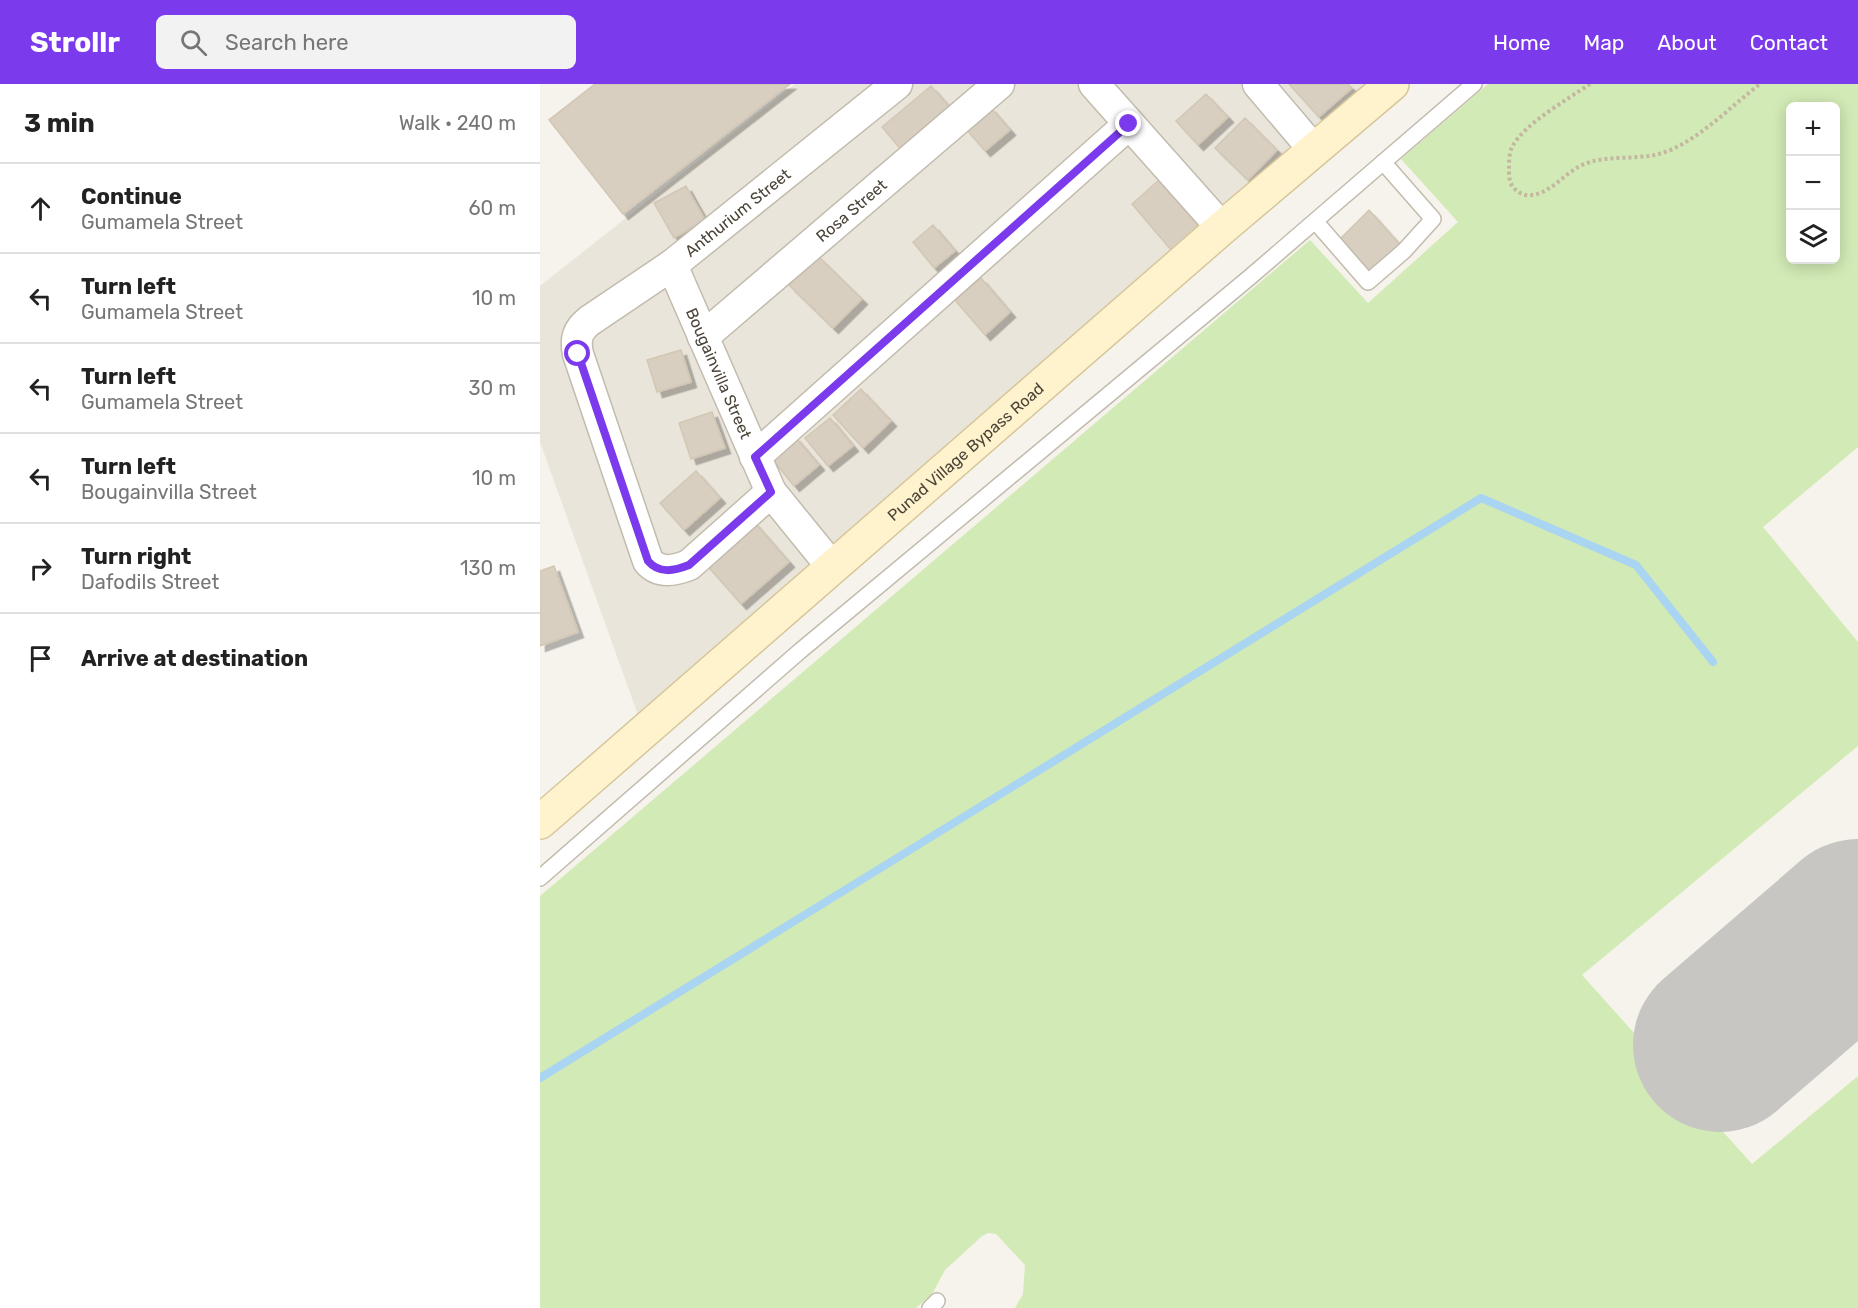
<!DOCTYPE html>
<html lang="en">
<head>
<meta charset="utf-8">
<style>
	body { margin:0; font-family:Rubik,sans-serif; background:#f2f2f2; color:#222 }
	.controls { position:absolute; right:18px; top:18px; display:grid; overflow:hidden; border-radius:9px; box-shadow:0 3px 15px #0003 }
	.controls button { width:54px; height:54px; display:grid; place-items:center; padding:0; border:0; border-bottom:2px solid #e0e0e0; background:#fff; color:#222; font:30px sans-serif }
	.stop { position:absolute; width:18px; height:18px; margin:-14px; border:4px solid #7c3aed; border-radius:50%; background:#fff }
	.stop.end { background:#7c3aed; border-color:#fff; box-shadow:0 2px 6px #0008 }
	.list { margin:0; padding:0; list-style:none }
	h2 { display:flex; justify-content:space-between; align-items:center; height:78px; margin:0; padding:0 24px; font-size:26px }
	h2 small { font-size:20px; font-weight:400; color:#767676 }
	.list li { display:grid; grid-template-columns:39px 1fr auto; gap:18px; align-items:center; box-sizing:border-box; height:90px; padding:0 24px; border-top:2px solid #e0e0e0 }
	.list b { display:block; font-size:22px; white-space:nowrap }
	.list p { margin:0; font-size:20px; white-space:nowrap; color:#767676 }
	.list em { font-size:20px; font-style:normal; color:#767676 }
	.icon { flex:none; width:33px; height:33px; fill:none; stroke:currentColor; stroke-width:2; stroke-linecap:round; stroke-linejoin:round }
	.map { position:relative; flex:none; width:1318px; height:1224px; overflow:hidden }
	header { display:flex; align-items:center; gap:36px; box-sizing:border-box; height:84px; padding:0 30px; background:#7c3aed; color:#fff }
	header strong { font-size:28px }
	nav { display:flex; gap:33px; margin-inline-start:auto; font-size:21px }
	.search { width:420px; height:54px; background:#f2f2f2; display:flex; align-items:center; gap:15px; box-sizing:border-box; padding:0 21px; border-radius:9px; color:#767676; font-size:22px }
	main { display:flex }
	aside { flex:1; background:#fff }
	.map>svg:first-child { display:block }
	.residential { fill:#eae5da }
	.green { fill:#d2eab5; fill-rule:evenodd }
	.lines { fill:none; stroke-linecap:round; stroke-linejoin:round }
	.stream { stroke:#a9d4f2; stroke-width:8 }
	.runway { stroke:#c8c6c3; stroke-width:174 }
	.building { fill:#d8cfc1; stroke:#d3c7b4; stroke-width:1.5; filter:url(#shadow) }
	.lane-casing { stroke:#c2bbae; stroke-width:18 }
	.street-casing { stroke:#c2bbae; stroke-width:33 }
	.secondary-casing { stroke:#d6c79b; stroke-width:36 }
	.path { stroke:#c4b79f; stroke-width:4; stroke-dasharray:3 3; stroke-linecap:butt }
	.lane { stroke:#fff; stroke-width:15 }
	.street { stroke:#fff; stroke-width:30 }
	.secondary { stroke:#fff3cd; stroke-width:33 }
	.route { stroke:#7c3aed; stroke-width:8 }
	.labels { text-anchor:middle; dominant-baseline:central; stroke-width:6; stroke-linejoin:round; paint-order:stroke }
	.street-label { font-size:16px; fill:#4b4439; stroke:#fff }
</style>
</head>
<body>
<header>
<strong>Strollr</strong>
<div class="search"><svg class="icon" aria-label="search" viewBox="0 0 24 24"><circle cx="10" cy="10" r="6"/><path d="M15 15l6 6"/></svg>Search here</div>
<nav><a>Home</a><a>Map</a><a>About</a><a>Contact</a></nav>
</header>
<main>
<aside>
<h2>3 min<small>Walk · 240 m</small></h2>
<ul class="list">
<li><svg class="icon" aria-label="ahead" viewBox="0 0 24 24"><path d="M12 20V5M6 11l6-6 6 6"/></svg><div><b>Continue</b><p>Gumamela Street</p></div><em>60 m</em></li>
<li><svg class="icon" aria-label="left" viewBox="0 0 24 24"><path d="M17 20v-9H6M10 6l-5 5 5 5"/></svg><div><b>Turn left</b><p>Gumamela Street</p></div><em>10 m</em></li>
<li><svg class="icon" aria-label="left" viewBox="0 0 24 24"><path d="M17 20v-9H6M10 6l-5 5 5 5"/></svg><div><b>Turn left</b><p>Gumamela Street</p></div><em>30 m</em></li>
<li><svg class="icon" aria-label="left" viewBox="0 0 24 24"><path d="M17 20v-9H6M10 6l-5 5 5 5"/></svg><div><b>Turn left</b><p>Bougainvilla Street</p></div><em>10 m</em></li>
<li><svg class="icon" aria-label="right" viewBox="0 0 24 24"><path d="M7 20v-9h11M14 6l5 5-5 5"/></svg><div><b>Turn right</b><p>Dafodils Street</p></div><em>130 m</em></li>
<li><svg class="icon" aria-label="arrive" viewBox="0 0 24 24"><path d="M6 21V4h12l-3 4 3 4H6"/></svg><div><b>Arrive at destination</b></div></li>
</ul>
</aside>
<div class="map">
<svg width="1318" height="1224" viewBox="0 0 1318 1224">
	<defs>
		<filter id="shadow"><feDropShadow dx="5.5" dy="5.5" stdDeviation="0" flood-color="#0004"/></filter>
	</defs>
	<rect width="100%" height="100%" fill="#f6f3ec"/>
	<!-- residential -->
	<path class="residential" d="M255 0H831L98 631 0 358V202Z"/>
	<!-- green -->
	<path class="green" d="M948 0H1318V363L1223 443 1318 558V662L1042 891 1212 1080 1318 992V1224H475L483 1210 485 1181 456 1150 448 1149 442 1152 405 1186 392 1210 376 1224H0V812L770 156 828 219 918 138 861 75ZM1250 22H1296V176H1250Z"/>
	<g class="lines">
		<!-- stream -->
		<path class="stream" d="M0 994 941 414 1096 481 1173 578"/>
		<!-- runway -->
		<path class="runway" d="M1180 961 1318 842"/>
	</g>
	<!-- building -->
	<path class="building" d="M55 0H250L83 130 9 36Z
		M749 0H808L812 4 779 33Z
		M391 2 412 26 363 68 342 43Z
		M666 10 688 33 658 61 636 37Z
		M450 23 470 46 445 67 426 45Z
		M705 34 737 66 708 96 675 64Z
		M619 96 660 143 632 167 592 120Z
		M146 102 165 136 134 154 114 119Z
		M829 126 862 163 829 192 798 157Z
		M393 141 415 167 394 184 373 158Z
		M278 172 322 215 293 244 249 201Z
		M441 194 470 228 445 251 415 216Z
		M141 266 151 298 117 308 107 276Z
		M321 305 351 337 323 364 293 331Z
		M172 328 185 364 151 375 139 339Z
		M290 334 313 362 288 382 265 354Z
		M254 352 279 381 254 402 230 372Z
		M156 387 180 414 144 446 120 419Z
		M213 437 249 478 201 520 165 479Z
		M14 482 38 548 0 562V487Z"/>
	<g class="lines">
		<!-- lane casing -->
		<g class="lane-casing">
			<path id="lane" d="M775 137 828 198 864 167 893 135 843 78
				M0 794 260 567 710 193 934 0
				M390 1224 397 1217"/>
		</g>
		<!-- street casing -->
		<g class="street-casing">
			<g id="street">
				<path d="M554 0 682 144"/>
				<path d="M718 0 774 66"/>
				<path id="s1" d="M132 181 231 408 292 483"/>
				<path id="s2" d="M163 253 459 0"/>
				<path d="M215 373 589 40"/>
				<path id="s3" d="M231 408 149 481C134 487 119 490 108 477L38 270C35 255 37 247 49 237L132 181 357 0"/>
			</g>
		</g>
		<!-- secondary casing -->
		<g class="secondary-casing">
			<g id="secondary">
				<path id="s4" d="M0 738 682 144 852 0"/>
			</g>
		</g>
		<!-- path -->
		<path class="path" d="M1050 0C1028 15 984 40 972 63 969 69 969 79 969 85 969 91 969 98 973 103 977 108 985 113 992 111 1014 108 1026 86 1047 79 1070 71 1095 76 1119 70 1155 60 1190 23 1220 0"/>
		<!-- lane -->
		<use href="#lane" class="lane"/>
		<!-- street -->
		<use href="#street" class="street"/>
		<!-- secondary -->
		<use href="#secondary" class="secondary"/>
	</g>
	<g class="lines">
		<!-- route -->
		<path class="route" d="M38 270 108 477C119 490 134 487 149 481L231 408 215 373 589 40"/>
	</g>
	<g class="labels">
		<!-- street labels -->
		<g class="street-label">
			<text stroke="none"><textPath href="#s2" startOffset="195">Rosa Street</textPath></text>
			<text stroke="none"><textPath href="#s3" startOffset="594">Anthurium Street</textPath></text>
			<text stroke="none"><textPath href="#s1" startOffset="118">Bougainvilla Street</textPath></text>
			<text stroke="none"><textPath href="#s4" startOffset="564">Punad Village Bypass Road</textPath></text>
		</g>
	</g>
</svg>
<div class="controls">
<button>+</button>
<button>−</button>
<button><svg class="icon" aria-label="layers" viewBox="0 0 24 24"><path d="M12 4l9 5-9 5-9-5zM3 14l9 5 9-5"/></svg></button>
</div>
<div class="stop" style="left:38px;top:270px"></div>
<div class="stop end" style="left:589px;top:40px"></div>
</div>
</main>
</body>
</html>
